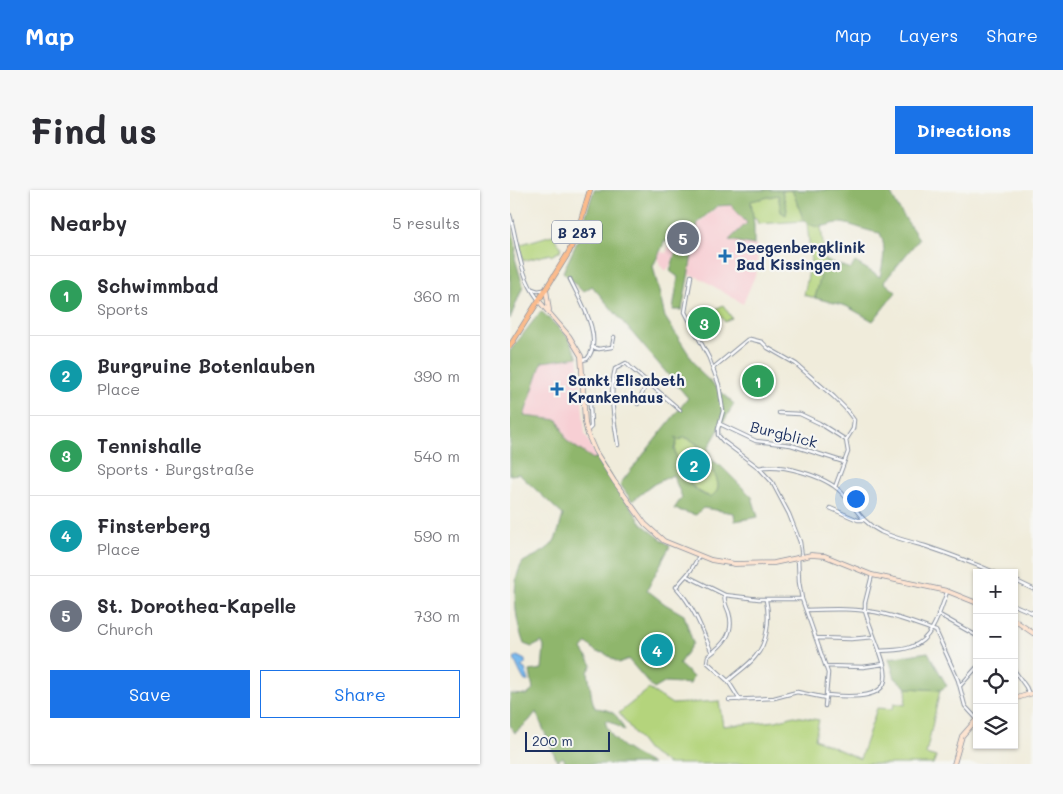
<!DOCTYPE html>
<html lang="en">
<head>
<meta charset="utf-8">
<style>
	body { margin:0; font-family:Mali,sans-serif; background:#f7f7f7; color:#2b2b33 }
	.controls { position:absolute; right:15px; bottom:15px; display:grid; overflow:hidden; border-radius:0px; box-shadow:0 1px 4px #0004 }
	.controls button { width:45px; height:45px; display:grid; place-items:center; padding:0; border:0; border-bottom:1px solid #e1e1e2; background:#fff; color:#2b2b33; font:25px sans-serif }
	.scale { position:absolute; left:15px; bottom:12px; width:85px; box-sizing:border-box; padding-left:5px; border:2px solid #1b2f5e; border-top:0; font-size:14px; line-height:18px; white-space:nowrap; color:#1b2f5e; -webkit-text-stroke:4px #f6f6f2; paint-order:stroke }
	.you { position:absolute; left:345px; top:308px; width:18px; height:18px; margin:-12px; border:4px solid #fff; border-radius:50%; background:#1a73e8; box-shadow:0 0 0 8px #1a73e833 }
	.badge { display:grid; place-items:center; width:32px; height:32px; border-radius:50%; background:#1a73e8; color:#fff; font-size:16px; font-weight:700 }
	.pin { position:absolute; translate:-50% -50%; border:2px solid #fff; box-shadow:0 1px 5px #0006 }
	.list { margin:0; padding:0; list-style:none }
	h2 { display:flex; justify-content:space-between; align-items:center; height:65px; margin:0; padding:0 20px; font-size:21px }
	h2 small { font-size:16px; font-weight:400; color:#7c7c81 }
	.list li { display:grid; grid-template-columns:32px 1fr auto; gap:15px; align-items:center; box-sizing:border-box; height:80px; padding:0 20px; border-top:1px solid #e1e1e2 }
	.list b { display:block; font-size:19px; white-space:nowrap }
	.list p { margin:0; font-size:16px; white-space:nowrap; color:#7c7c81 }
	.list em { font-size:16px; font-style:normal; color:#7c7c81 }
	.actions { display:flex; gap:10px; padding:15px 20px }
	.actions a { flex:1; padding:11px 0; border:1px solid #1a73e8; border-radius:0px; text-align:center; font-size:18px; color:#1a73e8 }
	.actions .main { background:#1a73e8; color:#fff }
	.icon { flex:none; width:28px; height:28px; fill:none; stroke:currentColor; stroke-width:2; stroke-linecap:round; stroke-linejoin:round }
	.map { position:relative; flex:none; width:523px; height:574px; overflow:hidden; border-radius:0px }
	header { display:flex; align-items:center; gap:30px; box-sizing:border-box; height:70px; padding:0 25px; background:#1a73e8; color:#fff }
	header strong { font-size:24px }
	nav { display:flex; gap:28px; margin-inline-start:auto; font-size:18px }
	.intro { display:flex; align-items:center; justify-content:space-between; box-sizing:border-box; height:120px; padding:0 30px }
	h1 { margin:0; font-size:35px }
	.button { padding:12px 22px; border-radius:0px; background:#1a73e8; color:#fff; font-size:18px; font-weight:700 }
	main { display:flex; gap:30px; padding:0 30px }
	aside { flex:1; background:#fff; border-radius:0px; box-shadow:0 1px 4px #0004 }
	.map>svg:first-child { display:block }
	.built { fill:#f7cfd4 }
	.green { fill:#b4d47c; stroke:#68826d }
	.forest { fill:#8fb66c; stroke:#557265; fill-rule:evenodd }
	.water { fill:#78b9ed; stroke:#4a74a6 }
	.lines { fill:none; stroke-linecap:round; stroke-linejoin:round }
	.stream { stroke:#78b9ed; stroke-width:1 }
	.street-casing { stroke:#868e9c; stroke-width:4.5 }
	.secondary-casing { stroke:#868e9c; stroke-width:5.5 }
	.primary-casing { stroke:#868e9c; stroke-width:6 }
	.street { stroke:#fff; stroke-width:2.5 }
	.secondary { stroke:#fde4d1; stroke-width:4 }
	.primary { stroke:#fbbb8c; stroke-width:4.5 }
	.poi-dot { fill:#1f6fb2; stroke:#f6f6f2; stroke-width:2 }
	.labels { text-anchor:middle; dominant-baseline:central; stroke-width:4.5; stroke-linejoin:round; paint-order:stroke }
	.shield { fill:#f6f6f2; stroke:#5d6b8a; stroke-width:1 }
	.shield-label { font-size:14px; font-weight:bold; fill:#1b2f5e }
	.poi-label { font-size:15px; font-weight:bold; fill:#1b2f5e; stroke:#f6f6f2; text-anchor:start }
	.street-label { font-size:15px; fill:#1b2f5e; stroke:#f6f6f2 }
</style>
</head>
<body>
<header>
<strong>Map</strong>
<nav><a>Map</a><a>Layers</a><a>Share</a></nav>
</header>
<div class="intro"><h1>Find us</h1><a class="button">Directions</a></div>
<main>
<aside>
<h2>Nearby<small>5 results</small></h2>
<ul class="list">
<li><span class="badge" style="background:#2e9e5b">1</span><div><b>Schwimmbad</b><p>Sports</p></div><em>360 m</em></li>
<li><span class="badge" style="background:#0f9aa8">2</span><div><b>Burgruine Botenlauben</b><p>Place</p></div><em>390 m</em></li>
<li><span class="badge" style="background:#2e9e5b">3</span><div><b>Tennishalle</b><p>Sports · Burgstraße</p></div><em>540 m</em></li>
<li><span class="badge" style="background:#0f9aa8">4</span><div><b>Finsterberg</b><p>Place</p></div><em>590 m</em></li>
<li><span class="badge" style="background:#6b7280">5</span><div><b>St. Dorothea-Kapelle</b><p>Church</p></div><em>730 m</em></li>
</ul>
<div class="actions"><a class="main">Save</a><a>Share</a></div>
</aside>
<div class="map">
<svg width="523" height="574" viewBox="0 0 523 574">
	<rect width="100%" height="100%" fill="#f6f6f2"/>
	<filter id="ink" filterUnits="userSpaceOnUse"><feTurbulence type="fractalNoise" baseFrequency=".02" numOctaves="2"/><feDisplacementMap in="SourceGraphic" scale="10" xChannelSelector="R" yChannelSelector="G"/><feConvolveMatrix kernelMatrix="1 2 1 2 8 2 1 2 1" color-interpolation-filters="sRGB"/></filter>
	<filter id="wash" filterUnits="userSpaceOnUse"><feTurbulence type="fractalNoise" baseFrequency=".0096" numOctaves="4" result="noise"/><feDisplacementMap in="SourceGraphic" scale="20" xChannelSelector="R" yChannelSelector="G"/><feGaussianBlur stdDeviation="1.12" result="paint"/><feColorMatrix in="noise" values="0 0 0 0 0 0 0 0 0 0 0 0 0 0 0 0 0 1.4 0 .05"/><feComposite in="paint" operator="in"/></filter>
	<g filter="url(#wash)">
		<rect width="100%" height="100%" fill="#f0ecdb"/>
		<!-- built -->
		<path class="built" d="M221 15 237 33 219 50 248 56 246 83 233 114 190 88 179 85 183 58 167 57 160 76 155 81 150 75 148 69 150 62 156 63 160 54H165L207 17Z
			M68 167 75 244 87 267 83 269 57 251 48 230 14 226 32 172Z"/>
		<!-- green -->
		<path class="green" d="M238 0H298L294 31 248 34 246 28 243 27Z
			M297 33 311 37 315 70 305 108 294 105 301 71Z
			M42 45 51 57 50 61 41 66 40 64 13 71 8 55Z
			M213 115 222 128 215 132 206 119Z
			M165 247C172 247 178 248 184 252 191 256 211 290 208 299 207 303 204 305 201 307 181 301 158 273 167 252Z
			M397 498 430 500 416 564 426 567 423 574H158L138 561 109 523 139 499 162 514 209 511 213 536 266 531 284 526 309 530 305 549 350 569 367 518 383 519 384 513 395 515Z"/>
		<!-- forest -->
		<path class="forest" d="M84 0H379L389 19 409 49 374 92 386 102 363 131 336 116 305 108 315 70 341 79 345 72 370 87C373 72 377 58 370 43 358 42 337 32 328 33 313 35 309 41 294 31L282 0 272 1 277 19 276 25 271 22 268 5 241 11 244 34V55L219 50 237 33 221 15 207 16 188 32 172 120H163L168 87 160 81 167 58 155 51 143 76 155 127 191 183 224 214 198 258 202 270 212 277 242 307 248 327 225 331 224 323 193 318 186 325 164 319 172 307 163 285 144 294 122 311 110 294 178 208 82 96 73 102 53 82 68 50ZM165 247 169 250 175 247C181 250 187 253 191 258 194 263 196 268 198 273 204 285 216 298 200 307 178 300 170 280 164 259L167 252Z
			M0 28 6 58 5 68 13 96 0 129Z
			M31 121 58 147 68 167 32 172 14 226 48 230 57 251 83 269 87 267 133 335 160 356 137 400 155 414 174 425 183 453 169 474 183 487 180 494 156 492 144 499 118 469 109 473 94 463 86 462 77 453 72 459 82 475 78 482 82 509 85 518C104 520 107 524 115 541L100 531H95C101 554 123 563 142 574H56L53 567 47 571 26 522 19 531 5 543 0 535V504L17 505 23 500 20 481 32 479 34 457 32 452 22 457 14 454C5 430 0 391 13 372 23 366 34 363 42 354 48 347 50 334 53 325L9 284 0 285V161Z
			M418 462 437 496 430 500 397 498 385 488 379 468Z"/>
		<!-- water -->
		<path class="water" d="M7 466 15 470V474L11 477 15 479 19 491H15C12 487 5 472 4 468Z"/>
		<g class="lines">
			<!-- stream -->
			<path class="stream" d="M476 574H490"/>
		</g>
	</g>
	<g filter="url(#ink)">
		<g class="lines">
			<!-- street casing -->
			<g class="street-casing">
				<path id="street" d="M0 25C8 54 9 84 28 109
					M181 86 175 122 199 168 209 195 213 221 208 239V245L213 251 249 278 262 292 279 324 290 352 292 367
					M60 89C69 109 95 148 77 169L72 170
					M22 99 28 101 33 100
					M82 157 89 159 102 157 104 147
					M203 178 237 150 240 149 252 152 258 158 286 174 324 207 335 218 344 230 343 239 336 250
					M128 214 137 192
					M269 223 290 224 309 233 336 250 338 262 325 297
					M210 234 246 251 281 255 334 272
					M77 241 81 237 80 213 86 211 103 210
					M108 255C104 231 99 204 105 179L116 173 121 178 170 220
					M249 278C271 273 315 286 331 302 346 317 350 331 371 342 385 348 400 352 415 356 439 364 463 373 486 383
					M320 318 348 330H353
					M189 366 181 380 166 397C184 417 192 439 202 463
					M288 367 289 392 292 409 318 483 315 516
					M177 386 215 405 249 409H292
					M504 390 523 399
					M215 405C213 411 217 417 219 423 225 443 213 455 198 466L197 472 218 491 230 510
					M504 415 523 423
					M296 420C322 419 349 418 374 424 391 428 409 435 426 441L448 490 455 516 467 529
					M428 424 467 446
					M306 448 341 449 364 447
					M369 461C379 460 391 461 401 457 423 450 430 421 437 402
					M316 476 353 477 374 474
					M504 480 516 497 519 504
					M218 491C227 482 238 476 245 467 258 453 260 428 256 410
					M450 496 467 477
					M317 505C405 514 372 475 355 421V413L362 385
					M219 510 264 508 287 502 316 508"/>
			</g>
			<!-- secondary casing -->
			<g class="secondary-casing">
				<path id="secondary" d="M36 99 39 120
					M29 111 59 146 71 166 75 233 78 245 85 261 104 291 135 334 154 351 201 370 225 374 264 373 301 365 315 366 362 385 437 401 467 413
					M504 430 523 443
					M504 509 523 503
					M444 574 452 546 467 529"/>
			</g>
			<!-- primary casing -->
			<g class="primary-casing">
				<path id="primary" d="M0 156 59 62 68 40 80 0"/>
			</g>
			<!-- street -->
			<use href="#street" class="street"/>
			<!-- secondary -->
			<use href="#secondary" class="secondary"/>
			<!-- primary -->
			<use href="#primary" class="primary"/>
		</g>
	</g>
	<!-- markers -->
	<g class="poi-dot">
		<path d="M212.5 58.5h5v5h5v5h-5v5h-5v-5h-5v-5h5z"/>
		<path d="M44.5 191.5h5v5h5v5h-5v5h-5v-5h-5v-5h5z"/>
	</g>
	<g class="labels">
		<!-- shield labels -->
		<rect class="shield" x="42" y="30.5" width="50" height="23" rx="4"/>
		<g class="shield-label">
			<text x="67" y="42">B 287</text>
		</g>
		<!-- poi labels -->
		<g class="poi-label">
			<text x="226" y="57">Deegenbergklinik<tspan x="226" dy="17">Bad Kissingen</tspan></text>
			<text x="58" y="190">Sankt Elisabeth<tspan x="58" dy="17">Krankenhaus</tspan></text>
		</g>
		<!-- street labels -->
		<g class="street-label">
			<text transform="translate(274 244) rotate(14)">Burgblick</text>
		</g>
	</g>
</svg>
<div class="controls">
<button>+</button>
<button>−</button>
<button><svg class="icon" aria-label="locate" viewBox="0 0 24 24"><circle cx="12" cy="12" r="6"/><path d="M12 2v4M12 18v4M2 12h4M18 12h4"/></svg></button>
<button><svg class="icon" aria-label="layers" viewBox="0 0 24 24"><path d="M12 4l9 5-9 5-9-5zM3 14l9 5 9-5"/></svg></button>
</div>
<div class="scale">200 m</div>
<div class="you"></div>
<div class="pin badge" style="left:248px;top:191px;background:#2e9e5b">1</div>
<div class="pin badge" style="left:184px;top:275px;background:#0f9aa8">2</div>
<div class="pin badge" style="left:194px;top:133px;background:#2e9e5b">3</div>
<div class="pin badge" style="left:147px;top:460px;background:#0f9aa8">4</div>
<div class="pin badge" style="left:173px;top:48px;background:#6b7280">5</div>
</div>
</main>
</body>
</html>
